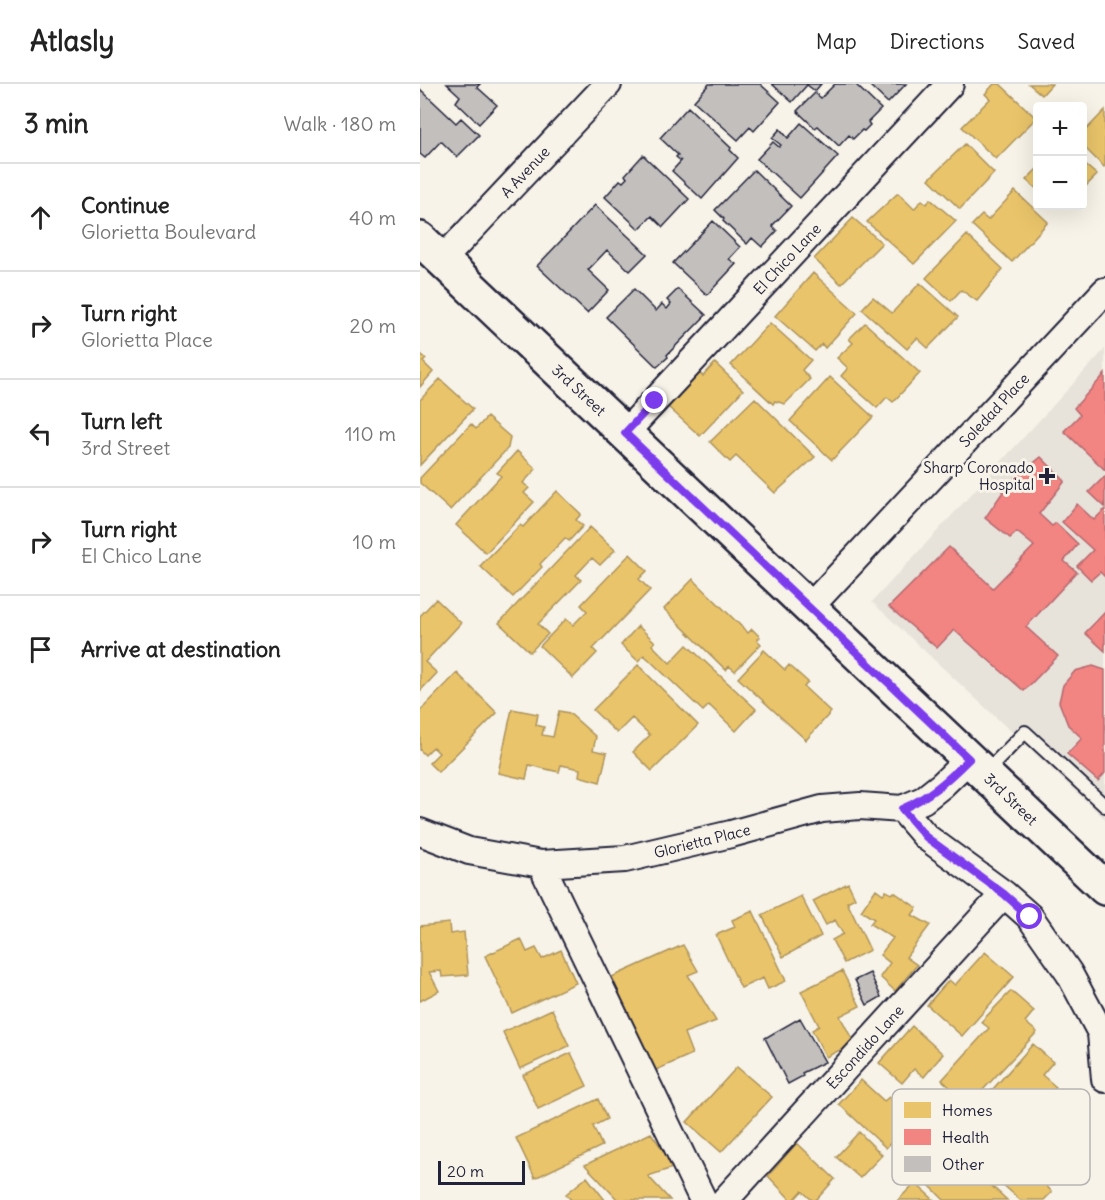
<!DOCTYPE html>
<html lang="en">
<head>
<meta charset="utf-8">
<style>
	body { margin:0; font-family:Delius,sans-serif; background:#f2f2f2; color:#222 }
	.controls { position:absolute; right:18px; top:18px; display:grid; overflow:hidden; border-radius:6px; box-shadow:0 6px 24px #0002 }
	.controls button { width:54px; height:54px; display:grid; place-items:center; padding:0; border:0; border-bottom:2px solid #e0e0e0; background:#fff; color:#222; font:30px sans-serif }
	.scale { position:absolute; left:18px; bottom:15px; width:87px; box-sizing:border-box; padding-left:6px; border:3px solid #22223b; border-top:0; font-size:16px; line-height:21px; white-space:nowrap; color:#22223b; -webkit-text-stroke:4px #f7f3e8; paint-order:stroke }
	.stop { position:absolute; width:18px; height:18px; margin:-14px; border:4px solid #7c3aed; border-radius:50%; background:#fff }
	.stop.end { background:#7c3aed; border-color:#fff; box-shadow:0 2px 6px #0008 }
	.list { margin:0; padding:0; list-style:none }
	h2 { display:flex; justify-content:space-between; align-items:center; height:78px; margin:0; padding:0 24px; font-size:26px }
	h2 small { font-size:20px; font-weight:400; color:#767676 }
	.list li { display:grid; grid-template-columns:39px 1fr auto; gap:18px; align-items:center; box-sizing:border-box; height:108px; padding:0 24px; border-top:2px solid #e0e0e0 }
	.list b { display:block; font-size:22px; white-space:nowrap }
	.list p { margin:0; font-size:20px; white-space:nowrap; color:#767676 }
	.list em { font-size:20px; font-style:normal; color:#767676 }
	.icon { flex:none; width:33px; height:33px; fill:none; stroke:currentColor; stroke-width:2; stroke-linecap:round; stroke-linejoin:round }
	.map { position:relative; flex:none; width:685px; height:1116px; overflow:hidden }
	header { display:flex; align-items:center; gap:36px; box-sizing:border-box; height:84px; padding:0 30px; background:#fff; border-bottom:2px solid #e0e0e0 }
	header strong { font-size:28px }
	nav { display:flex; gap:33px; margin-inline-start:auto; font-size:21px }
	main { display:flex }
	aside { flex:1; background:#fff }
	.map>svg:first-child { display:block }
	.built { fill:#e7e3db }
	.homes { fill:#e9c46a; stroke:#ad935c; stroke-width:1.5 }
	.health { fill:#f28482; stroke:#b4676d; stroke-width:1.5 }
	.building { fill:#c2bfbd; stroke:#22223b; stroke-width:1.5 }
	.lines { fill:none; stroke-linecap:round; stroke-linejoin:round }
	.lane-casing { stroke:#22223b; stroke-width:16 }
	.street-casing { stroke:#22223b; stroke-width:30 }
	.secondary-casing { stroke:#22223b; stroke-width:38 }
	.lane { stroke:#f7f3e8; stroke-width:12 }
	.street { stroke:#f7f3e8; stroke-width:26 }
	.secondary { stroke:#f7f3e8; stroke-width:33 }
	.route { stroke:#7c3aed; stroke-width:8 }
	.poi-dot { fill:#22223b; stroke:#f7f3e8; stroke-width:2 }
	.labels { text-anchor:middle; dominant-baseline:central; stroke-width:6; stroke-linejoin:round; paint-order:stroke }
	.street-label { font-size:15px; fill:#22223b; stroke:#f7f3e8 }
	.poi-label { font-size:15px; fill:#22223b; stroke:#f7f3e8; text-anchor:end }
	.key { fill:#f7f3e8; stroke:#b7b4b4; stroke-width:1.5 }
	.key-label { font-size:16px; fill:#22223b }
</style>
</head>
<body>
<header>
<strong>Atlasly</strong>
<nav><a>Map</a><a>Directions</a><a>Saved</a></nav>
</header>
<main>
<aside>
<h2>3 min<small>Walk · 180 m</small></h2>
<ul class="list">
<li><svg class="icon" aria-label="ahead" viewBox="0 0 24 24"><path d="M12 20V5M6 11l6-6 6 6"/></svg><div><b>Continue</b><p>Glorietta Boulevard</p></div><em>40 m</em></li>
<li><svg class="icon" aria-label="right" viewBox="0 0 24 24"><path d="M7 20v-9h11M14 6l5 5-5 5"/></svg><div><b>Turn right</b><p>Glorietta Place</p></div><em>20 m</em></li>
<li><svg class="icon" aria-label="left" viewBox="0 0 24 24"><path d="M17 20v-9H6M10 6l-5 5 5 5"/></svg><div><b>Turn left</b><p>3rd Street</p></div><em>110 m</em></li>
<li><svg class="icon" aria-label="right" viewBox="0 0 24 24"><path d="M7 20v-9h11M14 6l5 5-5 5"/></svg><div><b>Turn right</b><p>El Chico Lane</p></div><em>10 m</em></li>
<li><svg class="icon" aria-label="arrive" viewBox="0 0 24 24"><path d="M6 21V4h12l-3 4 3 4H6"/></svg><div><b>Arrive at destination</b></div></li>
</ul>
</aside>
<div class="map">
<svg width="685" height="1116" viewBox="0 0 685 1116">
	<rect width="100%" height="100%" fill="#f7f3e8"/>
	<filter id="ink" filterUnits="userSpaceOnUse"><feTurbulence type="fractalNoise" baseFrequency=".0167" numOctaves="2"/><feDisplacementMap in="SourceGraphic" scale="12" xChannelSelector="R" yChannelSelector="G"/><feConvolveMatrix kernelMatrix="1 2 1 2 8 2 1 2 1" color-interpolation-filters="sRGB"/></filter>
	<g filter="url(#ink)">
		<!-- built -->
		<path class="built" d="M685 265V735L452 518Z"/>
		<!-- homes -->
		<path class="homes" d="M574 0H580L616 34 576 75 542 43 570 15 565 10Z
			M609 0H632L622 11Z
			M685 26V82L684 83 662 61V50Z
			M545 60 574 89 540 125 509 95Z
			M662 78 677 91 662 106Z
			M618 84V106L606 96Z
			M595 107 628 138 592 178 552 141 562 131 568 136Z
			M478 109 494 125 502 116 507 120 510 115 536 137 494 180 447 138Z
			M433 134 462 159 421 200 394 175Z
			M547 151 583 185 557 217 541 206 531 217 506 194Z
			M393 189 437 229 405 264 402 260 395 267 355 232Z
			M500 199 538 233 508 264 497 254 487 265 442 225 453 213 472 229Z
			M350 239 391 276 382 286 390 295 365 320 355 317 353 320 311 281Z
			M445 239 500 289 473 318 467 313 457 324 421 292 428 284 417 274 433 259 429 255Z
			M0 269 6 275 3 278 13 288 0 303Z
			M295 279 323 306 280 352 248 323 278 289 283 292Z
			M410 293 453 333 412 376 370 337Z
			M20 295 53 325 0 381V316Z
			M335 314 395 373 355 409 316 372 310 378 290 358Z
			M67 333 90 353 88 364 30 426 0 399V394L51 340 56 345Z
			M97 367 116 385 103 399 109 404 104 409 114 418 66 469 36 441 81 392 77 389Z
			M137 407 161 430 156 436 163 442 149 457 145 454 120 480 122 483 93 513 60 482 100 441 103 443Z
			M170 443 195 466 180 481 172 474 156 491 161 496 118 540 128 550 110 568 79 539Z
			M210 470 227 487 219 495 230 506 173 565 177 569 153 594 120 562 146 535 153 541 167 527 161 521Z
			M273 495 328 549 332 545 340 553 337 556 341 560 315 587 309 582 306 586 244 525Z
			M16 515 41 539 5 578 17 589 0 607V532Z
			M218 542 235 558 232 561 250 579 267 561 336 625 316 647 289 621 283 627 224 571 218 577 201 561Z
			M344 566 365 586 369 581 388 598 384 603 411 628 386 656 318 594Z
			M218 581 278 641 232 687 213 668 230 651 212 634 197 649 173 626Z
			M37 589 77 629 18 688 9 679 19 669 13 663 5 671 0 666V627Z
			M92 625 118 630 116 641 124 643 122 651 133 653 139 627 149 629 176 653 173 666 187 669 180 698 159 692 160 685 141 681 139 688 109 681 106 695 78 689Z
			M428 799 435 814 427 818 450 866 424 879 412 856 423 850 415 836 406 841 393 817Z
			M456 805 463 810 466 807 472 810 474 808 497 824 492 831 510 841 486 873 497 881 475 907 460 893 470 879 460 871 473 854 450 840 454 835 441 827Z
			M381 812 401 852 363 873 342 831Z
			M333 827 366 897 348 905 343 894 321 904 296 851 315 843 312 836Z
			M29 839 30 850 44 848 48 891 22 893 21 887 9 888 19 907 0 917V842Z
			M101 855 107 868 116 864 122 875 141 866 156 899 92 929 65 872Z
			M263 861 278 887 268 891 296 937 264 949 272 970 234 987 192 893Z
			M565 868 594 893 542 952 507 921 529 896 535 901Z
			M422 887 440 922 420 932 434 959 406 973 392 946 399 942 381 907Z
			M591 907 614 927 605 938 617 948 549 1021 522 996 569 944 561 938Z
			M132 925 149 962 100 985 83 948Z
			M492 942 523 970 504 993 494 985 482 999 459 979Z
			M613 960 633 978 622 991 636 1003 583 1062 556 1039 572 1020 565 1014Z
			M151 969 167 1002 118 1025 103 991Z
			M317 983 352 1013 301 1068 267 1038Z
			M441 996 464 1017 469 1013 493 1034 466 1064 419 1020Z
			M178 1015 187 1035 173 1042 182 1062 115 1094 96 1054Z
			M623 1031 645 1051 634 1063 643 1072 624 1092 627 1095 623 1098 632 1108 624 1116H600L568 1087 586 1068 592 1072 612 1048 608 1045Z
			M439 1048 462 1071 440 1094 416 1073Z
			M231 1049 255 1083 228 1092 250 1116H198L165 1081Z
			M377 1059 415 1095 396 1116H392L382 1107 374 1116H371L348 1092Z
			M529 1063 587 1116H524L500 1092Z
			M167 1093 185 1116H151L146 1110Z
			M495 1099 514 1116H478Z"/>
		<!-- health -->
		<path class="health" d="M685 290V386L644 347 660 331 654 324Z
			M621 373 645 397 619 430 632 442 636 439 658 460 644 477 657 488 606 543 638 572 604 607 534 546 517 564 469 523 529 463 573 504 614 462 597 448 590 454 565 434 589 399Z
			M685 392V423L669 408Z
			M657 420 674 436 685 425V493L680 488 671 496 657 482 673 466 642 438Z
			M685 528V567L665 549Z
			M673 582 685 586V689L678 697 647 670 662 654 648 641 639 618 643 601 655 587Z"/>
		<!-- building -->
		<path class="building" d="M27 0H60L57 3 77 21 59 40 36 18 40 12Z
			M289 0H340L360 18 334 47 330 43 318 56 274 17Z
			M352 0H401L395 7 387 1 372 18Z
			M415 0H435L461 25 448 38 450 41 444 47 442 46 433 55 429 51 419 62 398 42 395 44 377 27 395 9 401 14Z
			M448 0H486L468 19Z
			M0 5 36 39 41 34 59 51 37 73 21 57 5 74 0 70Z
			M268 23 311 64 310 66 318 74 282 115 252 87 261 77 256 73 258 71 240 54Z
			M381 39 418 72 380 114 337 75 353 58 359 63 361 61 352 54 360 45 368 54Z
			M223 71 269 115 243 143 232 132 219 145 185 113 200 96 203 98 207 94 205 91Z
			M334 86 371 122 352 142 357 147 342 163 332 154 327 160 303 137 304 135 295 126Z
			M175 121 227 170 210 187 187 166 168 186 189 206 167 229 117 182Z
			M293 137 320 163 309 175 316 180 287 211 253 179Z
			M214 205 236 227 242 220 247 225 251 220 247 216 258 205 286 231 247 271 248 273 237 283 186 233Z
			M450 889 461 913 447 921 435 896Z
			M380 934 405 978 382 989 383 992 368 1000 345 954Z"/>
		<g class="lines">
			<!-- lane casing -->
			<g class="lane-casing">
				<path id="lane" d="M565 689 605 648 685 722"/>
			</g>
			<!-- street casing -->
			<g class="street-casing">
				<path id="street" d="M22 176 188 0
					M205 349 530 0
					M389 524 685 207
					M482 725 506 753 584 810 610 833 649 889 681 949 685 995
					M0 748 49 767 121 780 205 775 311 750 402 725 440 722 482 725 503 716 522 701 549 675
					M121 780 283 1116
					M305 1116 584 810"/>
			</g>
			<!-- secondary casing -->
			<g class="secondary-casing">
				<path id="secondary" d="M0 155 685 804"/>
			</g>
			<!-- lane -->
			<use href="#lane" class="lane"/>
			<!-- street -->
			<use href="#street" class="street"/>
			<!-- secondary -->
			<use href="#secondary" class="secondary"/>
		</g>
	</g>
	<g class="lines" filter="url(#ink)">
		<!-- route -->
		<path class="route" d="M235 317 205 349 549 675C528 696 509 713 482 725L506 753 584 810 610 833"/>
	</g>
	<!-- markers -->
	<path class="poi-dot" d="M624 383h6v6h6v6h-6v6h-6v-6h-6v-6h6z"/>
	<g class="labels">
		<!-- street labels -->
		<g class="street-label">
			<text transform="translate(105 88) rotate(-47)">A Avenue</text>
			<text transform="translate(367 175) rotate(-47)">El Chico Lane</text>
			<text transform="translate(159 306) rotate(43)">3rd Street</text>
			<text transform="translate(574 326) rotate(-47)">Soledad Place</text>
			<text transform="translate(591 715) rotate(44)">3rd Street</text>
			<text transform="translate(282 757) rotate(-14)">Glorietta Place</text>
			<text transform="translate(445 963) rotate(-48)">Escondido Lane</text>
		</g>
		<!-- poi labels -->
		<g class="poi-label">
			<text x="614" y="383">Sharp Coronado<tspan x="614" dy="17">Hospital</tspan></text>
		</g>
	</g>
	<!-- legend -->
	<rect x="472" y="1005" width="198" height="96" rx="9" class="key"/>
	<rect x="484" y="1018" width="27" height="16" fill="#e9c46a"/>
	<rect x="484" y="1045" width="27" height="16" fill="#f28482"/>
	<rect x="484" y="1072" width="27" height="16" fill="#c2bfbd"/>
	<g class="key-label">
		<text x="522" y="1032">Homes</text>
		<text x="522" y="1059">Health</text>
		<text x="522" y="1086">Other</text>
	</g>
</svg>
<div class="controls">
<button>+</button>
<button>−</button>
</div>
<div class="scale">20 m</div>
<div class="stop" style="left:610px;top:833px"></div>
<div class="stop end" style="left:235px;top:317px"></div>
</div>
</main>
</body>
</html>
